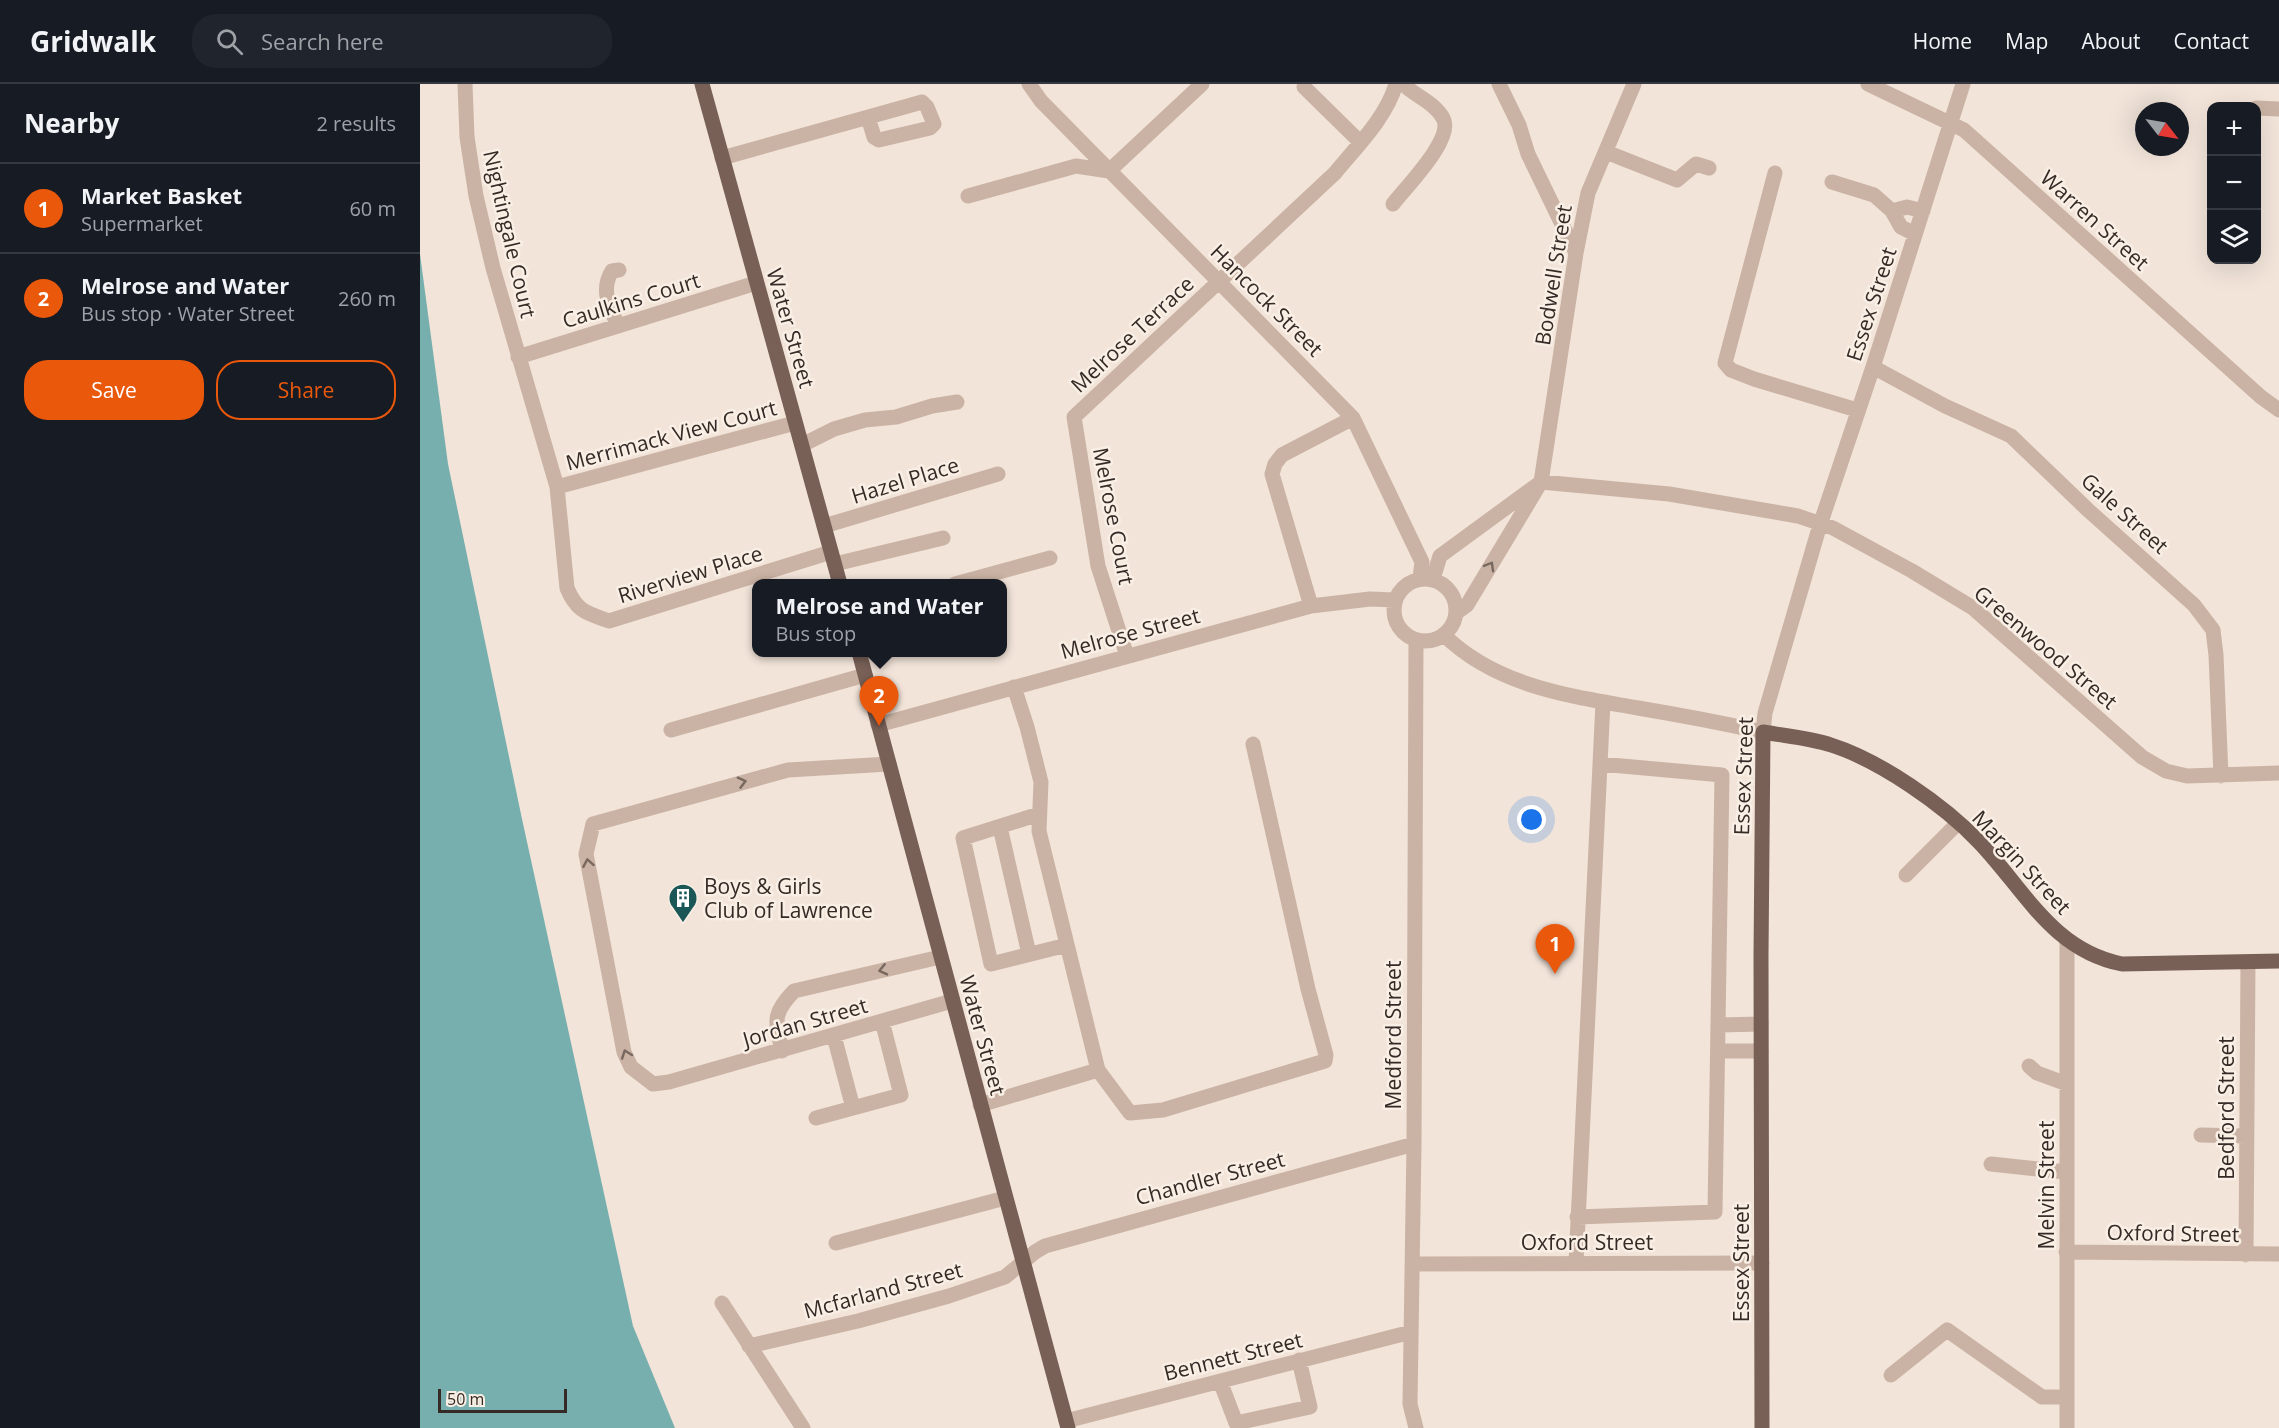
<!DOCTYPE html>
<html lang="en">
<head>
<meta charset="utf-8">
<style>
	body { margin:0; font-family:"Open Sans",sans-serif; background:#20242c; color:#f1f3f6 }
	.controls { position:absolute; right:18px; top:18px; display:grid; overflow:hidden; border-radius:12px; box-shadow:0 6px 24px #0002 }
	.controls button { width:54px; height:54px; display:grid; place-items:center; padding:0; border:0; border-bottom:2px solid #363941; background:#171b24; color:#f1f3f6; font:30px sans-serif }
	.compass { position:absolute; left:1715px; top:18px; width:54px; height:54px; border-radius:50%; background:#171b24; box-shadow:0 6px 24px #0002; rotate:121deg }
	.scale { position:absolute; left:18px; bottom:15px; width:129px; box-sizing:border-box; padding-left:6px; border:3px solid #352a26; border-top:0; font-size:16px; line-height:21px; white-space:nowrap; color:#352a26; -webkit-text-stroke:4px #f9efe5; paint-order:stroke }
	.you { position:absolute; left:1112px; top:736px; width:21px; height:21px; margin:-15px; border:4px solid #fff; border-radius:50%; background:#1a73e8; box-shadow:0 0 0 9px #1a73e833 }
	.badge { display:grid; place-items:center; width:39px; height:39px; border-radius:50%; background:#ea580c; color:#fff; font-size:20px; font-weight:700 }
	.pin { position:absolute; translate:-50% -50px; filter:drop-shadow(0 2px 3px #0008) }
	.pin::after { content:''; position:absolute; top:32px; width:21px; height:18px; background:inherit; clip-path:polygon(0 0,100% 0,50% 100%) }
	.popup { position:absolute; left:332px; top:495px; width:255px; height:78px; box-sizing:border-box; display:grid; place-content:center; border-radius:12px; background:#171b24; filter:drop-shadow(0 2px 4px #0005); font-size:20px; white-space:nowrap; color:#9ea1a6 }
	.popup b { font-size:22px; color:#f1f3f6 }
	.popup::after { content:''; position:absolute; left:50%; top:100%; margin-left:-12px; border:12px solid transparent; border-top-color:#171b24 }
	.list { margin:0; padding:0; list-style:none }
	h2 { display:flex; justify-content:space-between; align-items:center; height:78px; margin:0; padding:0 24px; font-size:26px }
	h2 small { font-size:20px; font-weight:400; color:#9ea1a6 }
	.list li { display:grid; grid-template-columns:39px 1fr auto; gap:18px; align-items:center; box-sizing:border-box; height:90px; padding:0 24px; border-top:2px solid #363941 }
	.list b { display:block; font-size:22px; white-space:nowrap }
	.list p { margin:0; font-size:20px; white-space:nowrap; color:#9ea1a6 }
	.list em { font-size:20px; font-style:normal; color:#9ea1a6 }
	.actions { display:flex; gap:12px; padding:18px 24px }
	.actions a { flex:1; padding:14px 0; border:2px solid #ea580c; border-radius:24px; text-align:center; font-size:21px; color:#ea580c }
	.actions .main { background:#ea580c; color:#fff }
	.icon { flex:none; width:33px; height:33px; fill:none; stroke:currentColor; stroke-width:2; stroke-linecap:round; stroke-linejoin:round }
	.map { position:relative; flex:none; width:1859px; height:1344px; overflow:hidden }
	header { display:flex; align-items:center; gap:36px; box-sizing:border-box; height:84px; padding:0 30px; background:#171b24; border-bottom:2px solid #363941 }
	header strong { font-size:28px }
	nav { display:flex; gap:33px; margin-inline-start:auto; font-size:21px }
	.search { width:420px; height:54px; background:#20242c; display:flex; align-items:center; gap:15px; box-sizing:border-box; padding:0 21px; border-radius:24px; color:#9ea1a6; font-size:22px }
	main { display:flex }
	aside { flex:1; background:#171b24 }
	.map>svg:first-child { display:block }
	.water { fill:#77afae }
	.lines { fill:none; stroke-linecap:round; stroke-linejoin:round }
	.minor { stroke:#cab3a4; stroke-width:15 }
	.major { stroke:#786057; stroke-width:15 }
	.oneway { stroke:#78685f }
	.labels { text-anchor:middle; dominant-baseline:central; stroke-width:5; stroke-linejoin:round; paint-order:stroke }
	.street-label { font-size:21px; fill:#352a26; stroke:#f9efe5 }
	.poi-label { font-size:21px; fill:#352a26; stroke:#f9efe5; text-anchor:start }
</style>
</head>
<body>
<header>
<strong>Gridwalk</strong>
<div class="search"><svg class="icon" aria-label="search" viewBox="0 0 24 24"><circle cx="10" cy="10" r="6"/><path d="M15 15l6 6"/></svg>Search here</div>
<nav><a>Home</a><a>Map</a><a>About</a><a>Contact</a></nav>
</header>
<main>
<aside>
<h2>Nearby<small>2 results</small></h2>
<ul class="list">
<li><span class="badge">1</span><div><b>Market Basket</b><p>Supermarket</p></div><em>60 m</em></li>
<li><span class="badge">2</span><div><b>Melrose and Water</b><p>Bus stop · Water Street</p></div><em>260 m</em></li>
</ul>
<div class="actions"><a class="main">Save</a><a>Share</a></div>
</aside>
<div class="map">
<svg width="1859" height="1344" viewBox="0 0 1859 1344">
	<rect width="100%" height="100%" fill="#f2e4d9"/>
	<!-- water -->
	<path class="water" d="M0 170 28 380 102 735 213 1242 255 1344H0Z"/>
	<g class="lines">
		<!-- minor -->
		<path class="minor" d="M45 0 47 53 56 112 73 184 137 403 147 504C157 528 167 529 189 537L411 468
			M609 0 621 17 933 334 1002 478 1000 494
			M1079 0 1099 41 1108 70 1156 169
			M1448 0 1544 46 1841 313 1859 326
			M884 3 940 58
			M1836 24 1859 25
			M1186 68 1257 96 1276 80 1289 84
			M302 74 502 18 507 23 514 40 510 44 459 56 454 53 448 33
			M1355 89 1305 279 1311 286 1334 295 1437 326
			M1412 98 1454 111 1472 127
			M548 112 656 82 689 87 782 0
			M973 120C986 103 1035 54 1023 34 1014 18 995 12 983 0
			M1495 150 1481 143 1472 127 1487 123 1503 127
			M198 242C190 223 180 206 192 187L199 186
			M98 273 336 199
			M1453 283 1525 322 1591 352 1668 426 1774 521 1793 546 1796 571 1801 692
			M382 361 414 345 445 336 476 333 512 322 537 318
			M1121 398 1249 410 1378 432 1413 444 1492 487 1553 524 1722 673 1746 687 1767 692 1859 689
			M137 403 375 339
			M404 442 578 390
			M415 480 523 454
			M974 526a31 31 0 1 1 62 0a31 31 0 1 1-62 0Z
			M1013 495 1020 472 1117 401
			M535 500 630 474
			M891 522 852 390 855 380 862 371 933 334
			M1036 529 1047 521 1121 398 1156 169 1168 109 1214 0
			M1024 551C1076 602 1149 612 1218 624 1260 631 1302 639 1343 648L1345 629 1399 444 1453 283 1543 0
			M707 572 678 482 654 333 915 89C937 62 966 34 976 0
			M458 641 891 522 950 515 975 516
			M251 646 445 591
			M469 680 368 686 173 740 166 770 204 968 211 983 233 1000 249 998 532 917
			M619 730 543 754 571 880 647 861
			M580 743 609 870
			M1486 791 1538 739
			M1299 941 1341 940
			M414 952 433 1024
			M362 967C356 937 351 931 374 907L520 873
			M1298 967H1341
			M1609 982 1617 989 1647 1000
			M678 986 710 1029 743 1026 905 977 906 971 888 905 833 660
			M560 1021 678 986 619 747 621 698 607 643 594 603
			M396 1034 481 1011 462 937
			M1781 1051 1826 1052
			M1571 1080 1646 1088
			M1157 1133 1295 1128 1302 691 1180 680
			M416 1159 585 1114
			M1646 1168 1859 1170
			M1826 1171 1828 878
			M1156 1179 1183 618
			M992 1180 1342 1179
			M302 1219 383 1344
			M329 1262 438 1237 529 1212 585 1193 615 1168 625 1162 994 1060
			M1471 1291 1527 1246 1622 1313H1647
			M800 1297 816 1339 890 1323 879 1276
			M646 1337 991 1248
			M996 1344 990 1320 994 1060 996 556
			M1647 1344V857"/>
		<!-- major -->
		<path class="major" d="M282 0 420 500
			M439 568 648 1344
			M1342 1344 1341 871 1343 648C1365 652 1390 654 1411 661 1459 676 1524 721 1559 758 1605 806 1632 866 1702 880L1859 877"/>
	</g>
	<!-- one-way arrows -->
	<defs><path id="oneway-chevron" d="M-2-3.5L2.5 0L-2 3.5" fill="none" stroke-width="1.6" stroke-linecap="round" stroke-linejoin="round" transform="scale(1.5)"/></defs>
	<g class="oneway">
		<use href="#oneway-chevron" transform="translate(1070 482) rotate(-60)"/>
		<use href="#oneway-chevron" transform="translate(322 698) rotate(-15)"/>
		<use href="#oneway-chevron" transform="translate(168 779) rotate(-100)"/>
		<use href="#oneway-chevron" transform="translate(463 886) rotate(167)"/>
		<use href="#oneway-chevron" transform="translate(206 970) rotate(-110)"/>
	</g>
	<!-- icons -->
	<defs>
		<g id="building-pin" transform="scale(1.5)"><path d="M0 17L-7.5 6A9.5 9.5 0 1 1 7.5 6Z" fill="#1b5757" stroke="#f9efe5"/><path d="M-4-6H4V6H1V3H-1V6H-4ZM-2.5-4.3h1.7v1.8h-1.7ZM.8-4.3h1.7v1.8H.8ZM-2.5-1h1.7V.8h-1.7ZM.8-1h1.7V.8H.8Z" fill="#fff"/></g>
	</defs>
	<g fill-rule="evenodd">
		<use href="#building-pin" x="263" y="814"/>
	</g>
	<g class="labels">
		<!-- street labels -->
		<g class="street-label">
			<text transform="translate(1675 136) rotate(42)">Warren Street</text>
			<text transform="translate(90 150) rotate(77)">Nightingale Court</text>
			<text transform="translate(1133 191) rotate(-81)">Bodwell Street</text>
			<text transform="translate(211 216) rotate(-17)">Caulkins Court</text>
			<text transform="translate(847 216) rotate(45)">Hancock Street</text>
			<text transform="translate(1451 220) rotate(-72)">Essex Street</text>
			<text transform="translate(371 244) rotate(74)">Water Street</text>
			<text transform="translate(712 250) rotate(-43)">Melrose Terrace</text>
			<text transform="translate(251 351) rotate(-15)">Merrimack View Court</text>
			<text transform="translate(485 396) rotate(-17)">Hazel Place</text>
			<text transform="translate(1705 429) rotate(42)">Gale Street</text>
			<text transform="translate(694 432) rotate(79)">Melrose Court</text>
			<text transform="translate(270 490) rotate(-17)">Riverview Place</text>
			<text transform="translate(710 549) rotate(-15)">Melrose Street</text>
			<text transform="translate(1626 563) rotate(40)">Greenwood Street</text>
			<text transform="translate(1323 692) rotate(-88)">Essex Street</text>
			<text transform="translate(1602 778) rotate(47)">Margin Street</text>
			<text transform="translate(385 938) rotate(-16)">Jordan Street</text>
			<text transform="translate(563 951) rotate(75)">Water Street</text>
			<text transform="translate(973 951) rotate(-90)">Medford Street</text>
			<text transform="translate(1806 1024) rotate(-90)">Bedford Street</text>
			<text transform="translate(790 1094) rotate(-15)">Chandler Street</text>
			<text transform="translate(1626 1101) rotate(-90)">Melvin Street</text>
			<text transform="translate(1753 1149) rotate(1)">Oxford Street</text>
			<text x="1167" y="1158">Oxford Street</text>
			<text transform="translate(1321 1179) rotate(-90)">Essex Street</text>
			<text transform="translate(463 1206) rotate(-15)">Mcfarland Street</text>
			<text transform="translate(813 1272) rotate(-14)">Bennett Street</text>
		</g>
		<!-- poi labels -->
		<g class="poi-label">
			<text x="284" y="802">Boys &amp; Girls<tspan x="284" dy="24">Club of Lawrence</tspan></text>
		</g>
	</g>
</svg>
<div class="controls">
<button>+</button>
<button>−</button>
<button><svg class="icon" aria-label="layers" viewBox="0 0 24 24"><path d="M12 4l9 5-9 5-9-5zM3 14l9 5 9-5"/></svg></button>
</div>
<svg class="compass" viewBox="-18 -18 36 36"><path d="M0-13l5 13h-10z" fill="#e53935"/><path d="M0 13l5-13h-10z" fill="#9ea1a6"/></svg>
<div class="scale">50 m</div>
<div class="you"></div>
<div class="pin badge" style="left:1135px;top:890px">1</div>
<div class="pin badge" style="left:459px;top:642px">2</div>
<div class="popup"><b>Melrose and Water</b>Bus stop</div>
</div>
</main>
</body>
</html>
